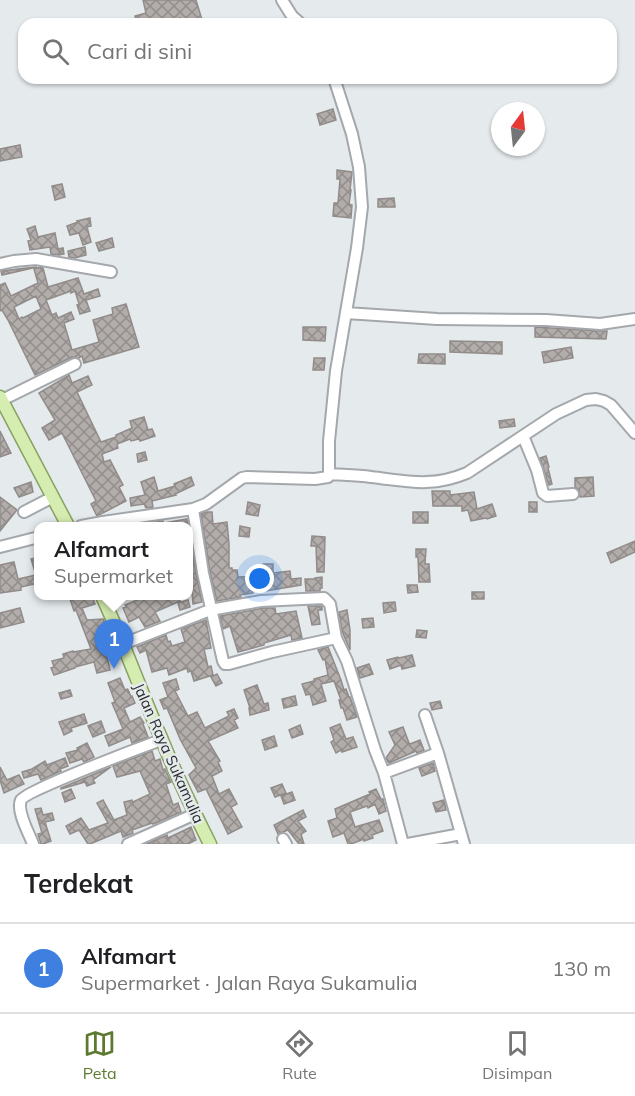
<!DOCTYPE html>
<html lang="id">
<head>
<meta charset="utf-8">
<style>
	body { margin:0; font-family:Mulish,sans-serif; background:#f6f6f6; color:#202124 }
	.compass { position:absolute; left:491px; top:102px; width:54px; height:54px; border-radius:50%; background:#fff; box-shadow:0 2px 4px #0004; rotate:15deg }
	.you { position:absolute; left:260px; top:579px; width:21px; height:21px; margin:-15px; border:4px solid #fff; border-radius:50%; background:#1a73e8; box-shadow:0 0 0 9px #1a73e833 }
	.badge { display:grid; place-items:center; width:39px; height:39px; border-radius:50%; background:#5c7a2f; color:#fff; font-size:20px; font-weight:700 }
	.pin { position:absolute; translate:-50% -50px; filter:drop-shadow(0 2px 3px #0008) }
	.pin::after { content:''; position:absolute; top:32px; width:21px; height:18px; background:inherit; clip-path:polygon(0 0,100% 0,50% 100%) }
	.popup { position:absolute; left:34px; top:522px; width:159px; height:78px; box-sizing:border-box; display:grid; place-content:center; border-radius:12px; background:#fff; filter:drop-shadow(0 2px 4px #0005); font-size:20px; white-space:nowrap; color:#757577 }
	.popup b { font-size:22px; color:#202124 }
	.popup::after { content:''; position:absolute; left:50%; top:100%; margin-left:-12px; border:12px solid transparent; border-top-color:#fff }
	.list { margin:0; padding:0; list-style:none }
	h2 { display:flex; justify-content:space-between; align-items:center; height:78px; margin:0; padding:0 24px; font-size:26px }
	h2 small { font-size:20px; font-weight:400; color:#757577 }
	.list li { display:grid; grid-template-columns:39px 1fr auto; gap:18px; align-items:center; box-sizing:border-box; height:90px; padding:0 24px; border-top:2px solid #e0e0e0 }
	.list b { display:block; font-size:22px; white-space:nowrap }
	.list p { margin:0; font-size:20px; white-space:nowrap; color:#757577 }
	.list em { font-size:20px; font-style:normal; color:#757577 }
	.icon { flex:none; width:33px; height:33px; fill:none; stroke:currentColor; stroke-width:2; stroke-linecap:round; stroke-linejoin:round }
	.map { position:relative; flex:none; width:635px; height:844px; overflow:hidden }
	.search { position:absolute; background:#fff; box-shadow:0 2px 4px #0004; left:18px; right:18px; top:18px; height:66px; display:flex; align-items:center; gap:15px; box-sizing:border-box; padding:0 21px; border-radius:18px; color:#757577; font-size:22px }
	.sheet { height:168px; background:#fff }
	nav { display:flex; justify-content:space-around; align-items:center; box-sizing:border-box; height:84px; border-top:2px solid #e0e0e0; background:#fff; font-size:16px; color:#757577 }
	nav a { display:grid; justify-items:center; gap:3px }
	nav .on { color:#5c7a2f }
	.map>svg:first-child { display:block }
	.building { fill:url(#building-cross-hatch); stroke:#918c8a; stroke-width:1.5; fill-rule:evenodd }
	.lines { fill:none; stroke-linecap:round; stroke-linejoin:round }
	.minor-casing { stroke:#a4a8ac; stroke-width:14 }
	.major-casing { stroke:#88a161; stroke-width:15 }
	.minor { stroke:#fff; stroke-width:10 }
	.major { stroke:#d6edb2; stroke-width:12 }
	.labels { text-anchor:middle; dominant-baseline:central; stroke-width:5; stroke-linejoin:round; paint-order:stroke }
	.street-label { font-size:15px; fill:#292b2c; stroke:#e5eaed }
</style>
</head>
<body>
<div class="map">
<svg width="635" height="844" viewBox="0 0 635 844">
	<defs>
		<pattern id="building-cross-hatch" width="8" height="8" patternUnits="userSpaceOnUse" patternTransform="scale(1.5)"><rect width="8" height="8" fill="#b2adab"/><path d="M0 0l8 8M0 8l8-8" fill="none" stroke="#918d8b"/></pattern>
	</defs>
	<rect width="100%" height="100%" fill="#e5eaed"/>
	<!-- building -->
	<path class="building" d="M143 0H196L203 23 181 24 180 18 156 24 155 20 137 24 135 16 146 13Z
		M333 109 336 120 320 125 317 114Z
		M20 145 22 157 0 161V149Z
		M337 170 352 172 350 190H351L349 204 352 205 351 218 333 216 334 203H338L340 179H337Z
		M62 184 65 197 55 200 52 186Z
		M394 198 395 207H378V199Z
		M90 218 91 226 87 227 91 242 83 245 79 233 70 235 67 226 78 222 77 221Z
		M35 226 38 237 55 233 58 249 63 248 64 254 59 255 51 254 50 247 30 250 28 241 31 240 27 229Z
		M112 238 114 247 99 251 96 243Z
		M85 247 86 255 75 258 69 257 68 251Z
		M36 267H37L2 275 1 271Z
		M41 267 43 268 48 287 78 278 84 294 98 289 100 296 86 300 90 311 80 314 77 305 79 304 75 291 71 293V291L46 300 52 315 56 313 58 318 71 312 74 319 64 323 72 350 99 342 93 320 113 314 112 308 126 304 139 347 84 363 82 356 79 358 72 357 35 375 8 320 2 310 0 311V285L5 283 11 296 38 283 34 269ZM36 296 41 309 23 318 22 317 19 319 14 307Z
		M303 327H326L325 341 303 340Z
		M535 327 599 331H607L606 339 535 337Z
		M450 341 502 342V354L450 352Z
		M571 347 573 358 544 363 542 352Z
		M419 354H445V364L418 363Z
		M314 358H325L324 370H313Z
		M69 375 72 383 88 376 92 385 77 392 101 442 116 437V435L132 428 130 421 144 417 148 430 152 429 155 436 140 441 139 439 131 441 130 439 117 444 118 448 102 454 104 462 110 460 123 485 119 487 126 501 97 516 91 504 96 501 62 433 49 440 42 428 55 420 39 393Z
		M514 419 515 426 500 428 499 421Z
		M0 431 11 453 0 457Z
		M145 452 147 460 138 462 137 454Z
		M546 456 549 467 548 468 552 484 549 485 540 458Z
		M154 477 158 491 175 486 174 484 191 477 194 485 175 494 176 495 152 501 153 507 146 508 144 504 131 506 130 498 145 495 141 482Z
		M593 477 594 496 580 497 579 490 575 487V478Z
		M31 482 33 492 19 497 14 488Z
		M432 491H450V495L474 492 477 509 492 504 496 516 487 519 486 518 471 521 468 510 462 511V506H433Z
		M0 497 17 510 0 531Z
		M248 502 260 505 258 516 246 514Z
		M529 502H537V512H529Z
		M206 512H212L213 524 227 522 229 544V568H232V570H237L238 577 264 576 263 564H273V573L290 571 291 579 301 578V585L266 591 265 584 251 585 253 593 240 595 241 597 217 601 210 572 201 514Z
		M413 512H428V523H413Z
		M187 519 188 526H165V523Z
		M163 521 164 526H136V525Z
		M240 526 250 528 249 537 239 536Z
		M189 532 196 574 202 602 193 604 191 578H189Z
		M312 536 325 537 324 572H317L316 546H311Z
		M635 541V552L611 563 607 553Z
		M416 549H426L425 564H429L430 582H419L418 557H416Z
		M39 557V583L21 587V590L0 593V565L14 562 18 579 36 575 31 559Z
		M322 577V588H320V591H306L305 579H315V578Z
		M407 585H417L418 592 408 593Z
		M472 592H484V599H472Z
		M69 596H92L95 604 82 608 87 620 103 619 107 627V633H109L118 654 107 657 110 670 97 673 94 662 75 667V668L54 675 51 668 54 667 52 661 64 658 63 654 73 651V652L91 649 76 610 74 611Z
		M147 596H178L180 601 155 612 160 621 145 627 139 617 129 622 123 608 126 607 125 605Z
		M188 600 190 607 180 610 178 603Z
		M395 602 396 611 384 613 383 603Z
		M308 606H321L322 607V610H318L320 624 312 625Z
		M20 608 24 622 0 628V613Z
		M264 608H275L276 614 296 611 302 638 292 640 291 635 264 643V645L238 652 230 626 223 629 220 616Z
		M347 610 350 630V650L342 631 339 612Z
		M373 618 374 627 363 628 362 619Z
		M206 620 211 648 204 649 208 667 211 666 213 675 194 681 191 671 188 672 187 668 169 675 167 668 152 672 146 650 140 653 137 647 166 635 168 642 170 641 172 646 185 642 181 629Z
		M417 630 427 631 426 638 416 637Z
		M328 647 341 680 344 690 346 689 349 697H350L357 717 347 720 343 708H341L339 700H341L334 681 321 684 326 701 313 705 310 694 306 695 302 684 314 681V679L328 675 325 659 323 660 318 650Z
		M412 655 415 666 402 669 401 665 390 669 387 660 398 657 399 658Z
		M369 664 373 674 360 678 357 668Z
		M217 674 222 683 216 686 211 677Z
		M120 678 125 690 128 689 131 697 132 696 135 703 124 708 130 722 140 717 144 723 143 724 148 737 132 743 130 737 109 746 105 736 123 729 112 703 115 702 108 683Z
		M176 679 179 689 175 691 188 716 197 712 205 728 229 716 227 712 234 709 238 718 234 720 238 728 208 741 220 761 218 762 222 771 212 776 219 794 229 789 237 804 231 807 242 827 228 834 206 789 198 792 189 775 196 768 180 739 167 708 164 709 160 700 168 697 163 683Z
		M257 685 264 704 268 703 269 710 250 715 249 708H250L244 690Z
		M70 690 72 696 61 699 59 693Z
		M295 696 297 705 284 708 282 699Z
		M440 701 442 708 432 710 430 703Z
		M84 714 87 723 71 728 72 731 64 735 59 722Z
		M101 721 105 732 93 737 88 726Z
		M340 724 346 739 353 737 357 747 342 752 341 750 336 753 331 742 334 740 330 728Z
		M300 725 303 734 292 738 289 730Z
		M403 727 409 743 410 744 420 740 424 750 417 753 416 751 389 763 386 758 395 745 389 732Z
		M274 736 277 746 265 750 262 740Z
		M87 743 94 757 84 762 82 759 70 763 66 753 78 750 77 748Z
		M152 751 155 761 160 759 163 770 165 769 171 782 166 784 173 805 178 803 181 812 153 824 152 823 132 830 133 833 123 837 121 831 90 844H88L79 830 70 834 66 826 81 818 89 830 108 823 97 803 103 800 114 820 127 815 124 802 132 800 133 802 150 794 140 771 117 777 113 766Z
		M65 758 68 766 60 769 61 771 41 780 38 774 24 778 22 772 32 769 45 761 47 765Z
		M433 763 435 771 422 776 419 768Z
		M0 767 7 780 19 775 24 784 4 793 0 780Z
		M111 767 93 780 95 783 87 786 85 782 61 789V788Z
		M282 784 286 793 275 797 271 788Z
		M71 789 75 798 65 802 62 793Z
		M376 789 381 799H383L386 811 379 814 375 804 368 808 367 806 350 812 355 827 379 820 383 831 372 835 373 838 364 841V839L351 844H348L344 833 333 837 328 821 337 818 335 809 370 794 369 792Z
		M292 792 295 800 284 804 281 796Z
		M444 800 446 810 436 812 433 803Z
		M41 808 43 815 52 813 54 820 45 822 51 841 43 844H41L38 834 42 833 35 809Z
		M303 810 306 817 298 821 306 831 301 834 304 844H299L288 830 278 834 274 825Z
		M191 827 196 840 188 844H146L167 835 168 838Z"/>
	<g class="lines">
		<!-- minor casing -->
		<g class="minor-casing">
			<path id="minor" d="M282 0 292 16 301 24
				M0 264 14 261 36 259 111 272
				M346 313 437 319 546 320 600 324 635 319
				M2 400 75 364
				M523 436 537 470 543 493 547 496 573 494
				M329 474V441L336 371 357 248 362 207 359 167 352 134 334 78
				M193 509 203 573 223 661 225 664H229L272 652 336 638
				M24 512 53 497
				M81 526 103 522 193 509 206 504 242 478 247 477 315 479 328 477 329 474C343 475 357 475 371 477 407 481 431 488 467 473L556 414 586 400 596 399 604 401 611 405 635 433
				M0 547 39 537
				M123 644 210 610 261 601 324 598 330 604 336 638 347 661 375 750 384 773 438 753
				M425 715 438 753 464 844
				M384 773 403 844
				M283 839 286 844
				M33 844C29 833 16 811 21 800 27 790 142 747 161 740
				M128 844 195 814
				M408 844 461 834"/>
		</g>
		<!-- major casing -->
		<g class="major-casing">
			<path id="major" d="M0 397 68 526
				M102 596C124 643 141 692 162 740 176 775 193 810 210 844"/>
		</g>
		<!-- minor -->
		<use href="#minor" class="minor"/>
		<!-- major -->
		<use href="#major" class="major"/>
	</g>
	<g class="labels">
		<!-- street labels -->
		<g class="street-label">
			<text transform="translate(169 753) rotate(66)">Jalan Raya Sukamulia</text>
		</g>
	</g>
</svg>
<svg class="compass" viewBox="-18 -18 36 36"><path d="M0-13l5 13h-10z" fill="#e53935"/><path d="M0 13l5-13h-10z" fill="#757577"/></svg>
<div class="you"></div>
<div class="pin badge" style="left:114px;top:669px;background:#3f7fe0">1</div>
<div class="popup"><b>Alfamart</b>Supermarket</div>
<div class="search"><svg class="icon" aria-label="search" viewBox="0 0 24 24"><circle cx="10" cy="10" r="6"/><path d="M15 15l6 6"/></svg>Cari di sini</div>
</div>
<section class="sheet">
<h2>Terdekat<small></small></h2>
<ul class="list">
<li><span class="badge" style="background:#3f7fe0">1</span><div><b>Alfamart</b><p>Supermarket · Jalan Raya Sukamulia</p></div><em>130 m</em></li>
</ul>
</section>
<nav>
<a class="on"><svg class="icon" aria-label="map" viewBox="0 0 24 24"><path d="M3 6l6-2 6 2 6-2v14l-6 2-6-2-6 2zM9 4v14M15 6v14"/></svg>Peta</a>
<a><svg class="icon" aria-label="directions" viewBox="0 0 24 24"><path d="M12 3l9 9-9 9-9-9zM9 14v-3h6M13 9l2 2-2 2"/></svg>Rute</a>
<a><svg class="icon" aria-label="saved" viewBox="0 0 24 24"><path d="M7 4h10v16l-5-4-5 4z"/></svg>Disimpan</a>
</nav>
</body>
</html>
